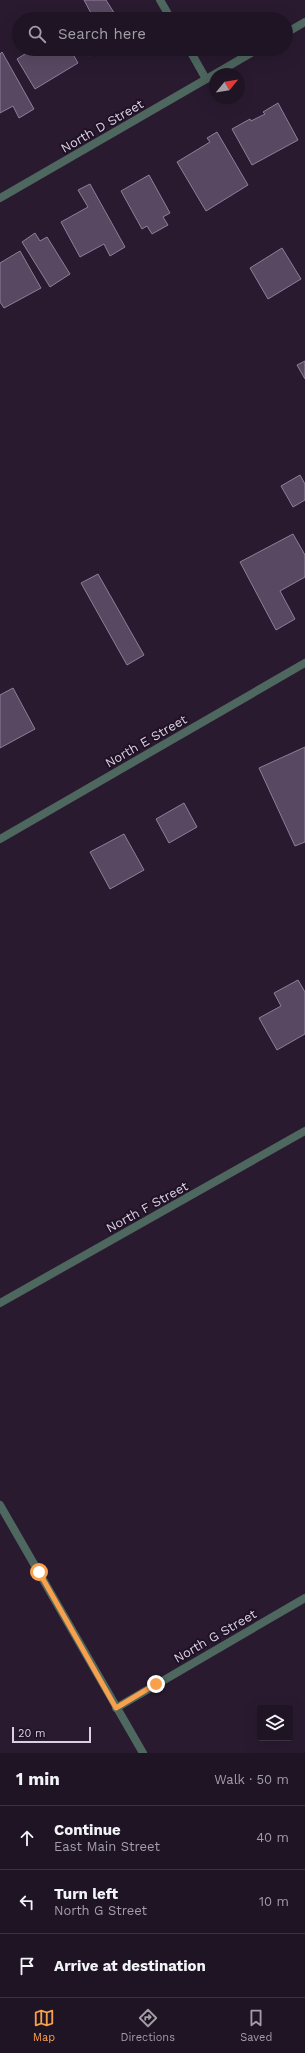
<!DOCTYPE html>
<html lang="en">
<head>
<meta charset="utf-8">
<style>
	body { margin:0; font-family:"Work Sans",sans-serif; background:#271d2c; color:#f1f3f6 }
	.controls { position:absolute; right:12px; bottom:12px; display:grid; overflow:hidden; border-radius:4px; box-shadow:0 4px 16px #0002 }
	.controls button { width:36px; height:36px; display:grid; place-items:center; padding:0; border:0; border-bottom:1px solid #3c3341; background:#1f1424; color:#f1f3f6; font:20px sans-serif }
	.compass { position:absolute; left:209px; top:68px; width:36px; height:36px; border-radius:50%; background:#1f1424; box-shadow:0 4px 16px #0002; rotate:60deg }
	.scale { position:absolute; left:12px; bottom:10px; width:79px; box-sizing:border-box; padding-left:4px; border:2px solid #dad0df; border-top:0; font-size:11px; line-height:14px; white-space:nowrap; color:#dad0df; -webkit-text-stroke:3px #1f1126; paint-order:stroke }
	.stop { position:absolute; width:12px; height:12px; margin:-9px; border:3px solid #f8a04b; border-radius:50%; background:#fff }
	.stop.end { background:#f8a04b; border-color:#fff; box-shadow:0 1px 4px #0008 }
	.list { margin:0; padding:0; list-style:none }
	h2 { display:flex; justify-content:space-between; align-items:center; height:52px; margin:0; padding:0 16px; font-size:17px }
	h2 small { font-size:13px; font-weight:400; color:#a19ea6 }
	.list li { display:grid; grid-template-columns:26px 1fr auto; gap:12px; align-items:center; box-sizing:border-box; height:64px; padding:0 16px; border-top:1px solid #3c3341 }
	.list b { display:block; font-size:15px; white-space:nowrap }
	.list p { margin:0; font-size:13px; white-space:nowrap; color:#a19ea6 }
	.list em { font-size:13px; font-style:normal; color:#a19ea6 }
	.icon { flex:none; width:22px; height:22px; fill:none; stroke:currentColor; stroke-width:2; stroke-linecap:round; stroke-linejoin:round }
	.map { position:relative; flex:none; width:305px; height:1753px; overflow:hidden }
	.search { position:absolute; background:#1f1424; box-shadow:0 4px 16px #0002; left:12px; right:12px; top:12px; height:44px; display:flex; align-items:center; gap:10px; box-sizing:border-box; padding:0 14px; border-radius:22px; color:#a19ea6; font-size:15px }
	.sheet { height:244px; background:#1f1424 }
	nav { display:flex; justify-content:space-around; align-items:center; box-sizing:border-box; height:56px; border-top:1px solid #3c3341; background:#1f1424; font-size:11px; color:#a19ea6 }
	nav a { display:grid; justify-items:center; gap:2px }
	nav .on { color:#f8a04b }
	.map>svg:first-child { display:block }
	.building { fill:#594862; stroke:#907e9a }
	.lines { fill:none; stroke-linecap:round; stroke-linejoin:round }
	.minor { stroke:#4e675f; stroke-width:8 }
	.tertiary { stroke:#4e675f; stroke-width:8 }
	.route { stroke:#f8a04b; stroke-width:5 }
	.labels { text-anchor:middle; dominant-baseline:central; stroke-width:4; stroke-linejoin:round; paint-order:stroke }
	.street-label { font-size:13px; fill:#dad0df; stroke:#1f1126 }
</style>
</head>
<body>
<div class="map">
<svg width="305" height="1753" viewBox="0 0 305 1753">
	<rect width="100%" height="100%" fill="#291a30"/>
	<!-- building -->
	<path class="building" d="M84 0H106L118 19H85L92 15Z
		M33 49H70L78 63 35 89 17 59Z
		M84 49H100L89 56Z
		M2 52 34 109 19 118 13 106 0 113V54Z
		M278 103 298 140 252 165 232 129 250 119 251 121 265 114 263 112Z
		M217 132 248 185 206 211 177 162 210 142 207 138Z
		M149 175 170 213 163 217 168 225 152 234 147 226 142 229 121 191Z
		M90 184 125 247 110 256 104 244 80 257 61 222 88 207 78 190Z
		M35 233 40 241 47 237 70 274 50 287 22 242Z
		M282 248 301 279 268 299 250 268Z
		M20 251 41 288 4 308 0 302V263Z
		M305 361V379L297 365Z
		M300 475 305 484V500L293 507 281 486Z
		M293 534 305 555V577L280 591 295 619 276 630 240 562Z
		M98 574 144 655 127 665 81 583Z
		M13 688 35 729 0 748V695Z
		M305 747V842L295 846 259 768Z
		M184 803 197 827 169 843 156 819Z
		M124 834 144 870 110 889 90 852Z
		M298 980 305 992V1034L277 1050 259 1018 281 1006 274 993Z"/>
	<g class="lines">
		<!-- minor -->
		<path class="minor" d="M160 0 171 19
			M189 49 206 79
			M0 839 305 663
			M0 1303 305 1131
			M0 1505 143 1753
			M116 1708 305 1598"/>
		<!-- tertiary -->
		<path class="tertiary" d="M286 33 305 22
			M215 74 258 49
			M0 198 215 74"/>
	</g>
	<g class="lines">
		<!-- route -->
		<path class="route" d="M39 1572 116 1708 156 1684"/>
	</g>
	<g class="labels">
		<!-- street labels -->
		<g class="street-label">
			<text transform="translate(102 126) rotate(-30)">North D Street</text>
			<text transform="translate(146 741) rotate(-30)">North E Street</text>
			<text transform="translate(147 1207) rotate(-29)">North F Street</text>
			<text transform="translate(215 1636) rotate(-30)">North G Street</text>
		</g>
	</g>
</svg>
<div class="controls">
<button><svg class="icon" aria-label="layers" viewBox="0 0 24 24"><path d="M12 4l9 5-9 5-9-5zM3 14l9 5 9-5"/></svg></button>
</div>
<svg class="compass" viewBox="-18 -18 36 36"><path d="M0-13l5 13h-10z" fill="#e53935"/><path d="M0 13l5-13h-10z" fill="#a19ea6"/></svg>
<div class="scale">20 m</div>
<div class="stop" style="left:39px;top:1572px"></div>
<div class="stop end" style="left:156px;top:1684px"></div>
<div class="search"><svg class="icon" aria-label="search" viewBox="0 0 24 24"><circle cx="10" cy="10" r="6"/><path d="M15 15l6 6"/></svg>Search here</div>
</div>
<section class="sheet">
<h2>1 min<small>Walk · 50 m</small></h2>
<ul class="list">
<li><svg class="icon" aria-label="ahead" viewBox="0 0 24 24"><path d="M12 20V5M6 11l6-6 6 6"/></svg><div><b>Continue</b><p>East Main Street</p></div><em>40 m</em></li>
<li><svg class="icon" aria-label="left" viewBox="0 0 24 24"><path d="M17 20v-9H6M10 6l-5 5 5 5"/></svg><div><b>Turn left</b><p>North G Street</p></div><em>10 m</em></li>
<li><svg class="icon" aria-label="arrive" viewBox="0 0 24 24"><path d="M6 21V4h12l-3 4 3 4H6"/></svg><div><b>Arrive at destination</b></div></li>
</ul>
</section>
<nav>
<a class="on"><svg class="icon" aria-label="map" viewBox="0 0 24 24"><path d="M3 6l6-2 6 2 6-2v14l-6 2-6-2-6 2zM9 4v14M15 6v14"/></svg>Map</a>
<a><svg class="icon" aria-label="directions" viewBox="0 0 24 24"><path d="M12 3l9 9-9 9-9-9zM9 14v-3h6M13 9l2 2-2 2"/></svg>Directions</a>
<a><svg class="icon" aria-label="saved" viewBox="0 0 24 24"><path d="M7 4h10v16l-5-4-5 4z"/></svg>Saved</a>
</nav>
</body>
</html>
